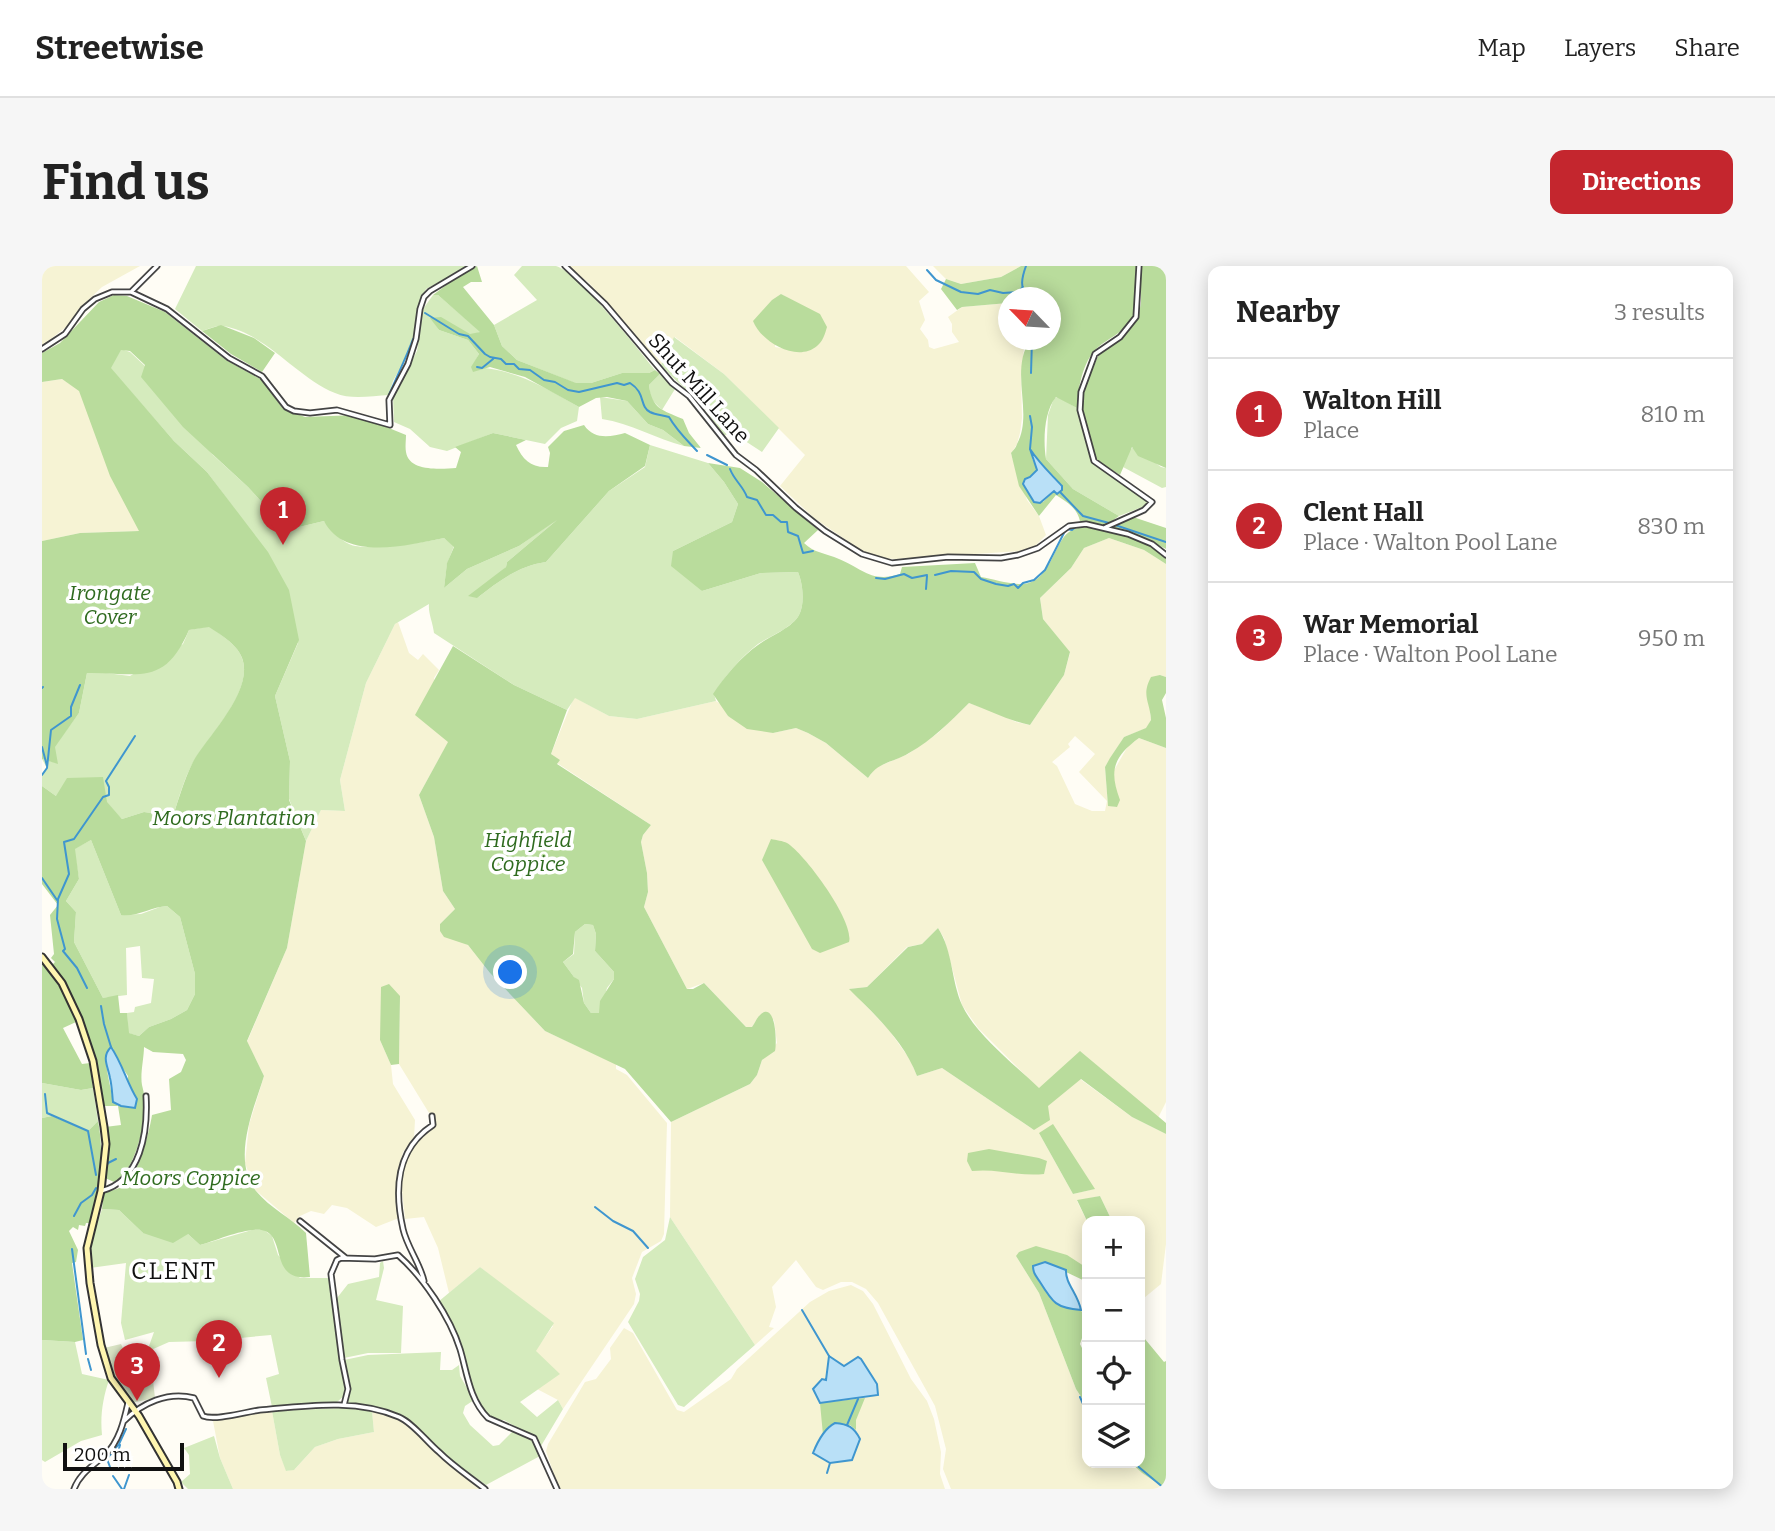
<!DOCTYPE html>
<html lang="en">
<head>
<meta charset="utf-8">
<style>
	body { margin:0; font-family:Bitter,serif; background:#f6f6f6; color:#222 }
	.controls { position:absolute; right:21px; bottom:21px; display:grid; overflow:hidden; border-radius:14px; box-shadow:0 4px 18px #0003 }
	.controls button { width:63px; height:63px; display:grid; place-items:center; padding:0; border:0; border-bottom:2px solid #e0e0e0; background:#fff; color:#222; font:35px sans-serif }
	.compass { position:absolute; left:956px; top:21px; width:63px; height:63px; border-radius:50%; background:#fff; box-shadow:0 4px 18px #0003; rotate:295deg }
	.scale { position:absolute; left:21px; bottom:18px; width:121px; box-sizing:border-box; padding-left:7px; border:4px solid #111; border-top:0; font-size:19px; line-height:24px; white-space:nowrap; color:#111; -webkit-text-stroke:5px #fff; paint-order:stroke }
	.you { position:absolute; left:469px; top:707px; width:24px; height:24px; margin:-18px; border:5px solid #fff; border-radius:50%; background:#1a73e8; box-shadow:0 0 0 10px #1a73e833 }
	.badge { display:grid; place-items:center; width:46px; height:46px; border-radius:50%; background:#c4262e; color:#fff; font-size:23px; font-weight:700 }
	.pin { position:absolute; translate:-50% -58px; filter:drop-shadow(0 2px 4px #0008) }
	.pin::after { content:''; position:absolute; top:37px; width:24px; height:21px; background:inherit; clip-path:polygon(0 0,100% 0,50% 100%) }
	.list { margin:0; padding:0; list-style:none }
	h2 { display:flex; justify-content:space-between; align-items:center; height:91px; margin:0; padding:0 28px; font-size:30px }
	h2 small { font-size:23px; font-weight:400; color:#767676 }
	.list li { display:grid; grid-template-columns:46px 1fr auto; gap:21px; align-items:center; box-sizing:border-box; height:112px; padding:0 28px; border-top:2px solid #e0e0e0 }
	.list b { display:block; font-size:26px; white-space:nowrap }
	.list p { margin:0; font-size:23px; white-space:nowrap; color:#767676 }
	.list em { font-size:23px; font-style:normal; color:#767676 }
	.icon { flex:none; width:38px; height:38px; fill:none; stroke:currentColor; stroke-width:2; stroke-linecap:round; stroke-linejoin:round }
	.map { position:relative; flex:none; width:1124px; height:1223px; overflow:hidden; border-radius:14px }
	header { display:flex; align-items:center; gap:42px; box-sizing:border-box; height:98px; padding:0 35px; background:#fff; border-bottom:2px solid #e0e0e0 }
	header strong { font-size:33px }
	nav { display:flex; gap:38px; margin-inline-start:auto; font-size:24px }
	.intro { display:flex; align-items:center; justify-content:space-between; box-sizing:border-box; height:168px; padding:0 42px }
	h1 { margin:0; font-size:49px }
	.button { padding:18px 32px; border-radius:14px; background:#c4262e; color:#fff; font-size:24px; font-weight:700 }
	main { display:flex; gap:42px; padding:0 42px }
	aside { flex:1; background:#fff; border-radius:14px; box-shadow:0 4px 18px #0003 }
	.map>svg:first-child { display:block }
	.farmland { fill:#f6f3d4; fill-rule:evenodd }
	.green { fill:#d5ebbd }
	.forest { fill:#b9dc9c; fill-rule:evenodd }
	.cemetery { fill:#d9e3c4 }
	.water { fill:#b9e0f7; stroke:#3f96cf; stroke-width:2 }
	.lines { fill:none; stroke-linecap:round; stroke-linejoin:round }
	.stream { stroke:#3f96cf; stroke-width:2 }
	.street-casing { stroke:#444; stroke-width:7 }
	.secondary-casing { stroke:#333; stroke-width:9 }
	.street { stroke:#fff; stroke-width:3.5 }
	.secondary { stroke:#fff6b0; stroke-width:5 }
	.labels { text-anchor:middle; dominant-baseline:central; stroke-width:7; stroke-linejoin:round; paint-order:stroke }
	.street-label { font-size:21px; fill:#111; stroke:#fff }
	.park-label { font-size:21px; font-style:italic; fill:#2f6b1f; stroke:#fff }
	.quarter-label { font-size:24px; letter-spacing:2px; fill:#111; stroke:#fff }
</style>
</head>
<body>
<header>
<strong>Streetwise</strong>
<nav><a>Map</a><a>Layers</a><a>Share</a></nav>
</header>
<div class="intro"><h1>Find us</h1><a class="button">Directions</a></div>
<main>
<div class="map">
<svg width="1124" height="1223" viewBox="0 0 1124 1223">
	<rect width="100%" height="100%" fill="#fffdf5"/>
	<!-- farmland -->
	<path class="farmland" d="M0 0H98L60 21 40 40 29 57 0 80Z
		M525 0H864L887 26 877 35 883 54 878 63 886 74 887 81 892 83 917 76 910 66V58L906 51 920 41 966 37 967 74H988L982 82 979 111 980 152 978 167 975 178 969 188 985 234 997 250 1004 269 992 281 981 285 854 293 837 292 820 285 772 252 738 220 763 189 682 108 633 71 619 99 547 17ZM739 28 755 38 758 85 733 81Z
		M891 0H979L959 11 919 18 904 13Z
		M20 113 37 124 98 265 38 267 0 275V116Z
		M1067 272 1102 284 1124 298V411L1118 409 1108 446 1109 454 1105 462 1082 471 1063 501 1066 539 1074 541 1070 515 1071 506 1086 480 1097 472 1124 482V836L1116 852 1039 786 997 823 936 762 920 739 902 672 896 662 880 678 865 681 825 721 808 723 847 764 869 795 875 810 900 802 992 864 1005 840 1038 813 1090 851 1124 868V978L1119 1018 1102 1032 1098 1021V955H1070L1058 930 1035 935 1045 955V1002L974 990 997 1027 1034 1123 1045 1140V1197H1089L1100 1207 1124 1223H909L901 1203 904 1183 893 1140 836 1037 824 1023 810 1016H799L781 1024 774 1021 754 994 730 1021 734 1041 727 1061 732 1062 713 1079 628 951 629 856 708 818 715 809 720 794 735 777 732 754 718 749 710 761H704L662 717 645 723 602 641 606 626 605 607 599 576 601 569 609 559 515 497 509 488 532 431 567 450 595 453 674 435 680 439 686 450 731 467 754 462 766 467 784 477 826 512 833 502 866 488 896 467 927 437 953 446 974 456 988 459 1022 409 1028 387 1001 353 998 332 1029 302 1042 282ZM1033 470 1053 488 1037 506 1065 535 1063 545H1050L1033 538 1015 500 1010 496 1028 481 1026 478ZM997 867 1052 922V923L1031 928Z
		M356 356 367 387 376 394 381 388 397 404 392 412 407 475 377 529 392 571 401 625 413 643 398 658V665L426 679 448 707 503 765 574 798V803L585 809 625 857 622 968 619 975 600 986 590 1012 594 1028 592 1038 521 1143 516 1134 495 1123 517 1108 493 1085 511 1060 438 1001 407 1027 396 982 382 951 363 953 359 915 365 890 380 869 394 859 391 848 387 847 357 798 358 730 338 774 349 799 351 818 373 854 372 872 361 886 356 905 354 917 357 952 334 961 305 942 290 939 282 948 269 945 258 950 252 957 212 923 203 897 207 859 222 810 205 776 245 682 264 575 279 544 303 545 298 514 324 417 353 358Z
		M809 1019 821 1025 831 1038 869 1113 885 1135 892 1153 899 1186 898 1208 903 1223H517L504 1185 506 1178 543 1116 554 1113 569 1093 568 1082 582 1062 591 1067 635 1144 642 1146 689 1113 695 1103 768 1036 787 1025Z
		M230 1145 238 1189 245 1205 253 1203 273 1181 296 1173 332 1166 330 1145 358 1154 412 1202 440 1223H191L178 1192 171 1155Z"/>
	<!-- green -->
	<path class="green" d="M154 0H427L384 23 375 43 370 81 351 115 347 129C329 130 309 134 293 127 254 111 224 67 181 60 175 59 167 63 160 65L133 43Z
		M480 0C490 0 504 0 514 0 536 6 596 83 613 104L607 107H580L549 117H533L475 94 460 80 452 59 495 34 472 9Z
		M391 29H396L439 66 428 69 399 52H389L397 64 426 74 437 88 430 101C471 102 503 121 537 141L535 155 519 162 503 178 451 167 405 185 388 181 368 163 352 156 351 131 375 85 381 43Z
		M632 71 682 108 737 162 720 186 697 171 694 173 687 167 682 170C672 156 663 142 651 130 640 119 629 111 619 99Z
		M79 83 88 86 103 100 171 189 206 221 227 244 257 261 282 255C289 262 298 274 307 278 323 286 383 276 402 272L412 280 405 298 402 322 425 303 477 280 521 249 465 296 464 301 435 332C457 315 476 300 504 296L567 225 603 201 608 179 666 197 682 216 696 238 690 256 631 285 660 325 719 307 756 306C761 318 763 338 757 349 750 362 728 370 716 378 700 390 682 411 672 428L674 435 595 453 567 450 533 432 525 444 472 419 392 367C391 357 386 347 387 338L353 358 324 417 298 514 303 545 279 544 264 575 247 533 248 495 233 430 256 377 194 245 165 206 132 175 68 102Z
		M618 108 633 123 620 144 609 133 607 119Z
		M558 131 585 135 606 158 621 164 642 180C615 173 588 157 560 153Z
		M1016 131 1035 142 1049 193 1053 198 1107 235 1103 240 1077 250 1031 223 1004 193 1006 149 1012 132Z
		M1092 181 1119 201 1124 202V221L1120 222 1081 201 1087 184Z
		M168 360C176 367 186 373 193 381 224 414 167 468 152 495 142 512 137 532 131 550L102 546 80 553 64 536 14 530 0 520V509L5 502 0 493 15 497 12 481 37 447 45 407H64L88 410 141 378 147 364Z
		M49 574 79 649 99 648 118 641 125 640 138 651 153 708V728L145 744 129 753 107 761 97 770 86 767 85 747 92 746 93 741 109 737 112 713 100 712 98 680 84 682 85 729 61 732 32 676 34 646 24 635 37 613 32 583Z
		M543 658 551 659 554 668 553 685 572 706V713L565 722 558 747H549L542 737 540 722 521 696 532 688 533 666Z
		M0 817 39 824 51 822 56 855 46 865 10 850 0 852Z
		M60 943 77 944 101 967 146 968 158 979 210 964H222L230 970 236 989 258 1012H288L303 1124 302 1130 295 1136 230 1141 224 1112 237 1108 229 1069 166 1075 127 1076 109 1084 107 1080 112 1066 83 1074 79 1057 84 997 48 1002 47 982Z
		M628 951 713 1079 642 1141 636 1139 586 1056 597 1035 598 1028 593 1013 601 991 623 974Z
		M341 995 342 1002 334 1034 361 1040 359 1087H326L302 1092 295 1032 306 1018 337 1011 338 997Z
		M438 1001 512 1057 494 1085 518 1108 478 1136 495 1151 516 1134 521 1143 499 1180 495 1173 462 1154H456L445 1150 424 1108 416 1071 396 1036Z
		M0 1074 33 1076 40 1108 67 1114C61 1132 58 1149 60 1169L39 1175 3 1196 0 1194Z
		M399 1086 398 1104H410L417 1099 418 1110 432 1134 423 1140 421 1147 428 1159 451 1180 457 1179 472 1164 491 1175 498 1190 444 1219 400 1188 360 1149 336 1142 305 1137 308 1121 302 1094 326 1089Z
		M301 1142 330 1145 332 1166 296 1173 273 1181 252 1204 244 1205 238 1189 230 1145Z
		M172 1170 178 1192 191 1223H146L139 1216 148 1208 147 1189 142 1182Z"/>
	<!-- forest -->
	<path class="forest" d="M435 0 440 16H429L421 21 452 59 460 80 475 94 534 117H549L580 107H607L613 104 618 108 607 119C610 143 620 144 641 153L647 167 659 182 642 180 621 164 606 158 585 135 565 131 554 132 537 141 483 111 448 101 431 106 429 101 437 88 426 74 397 64 388 52 399 51 428 68 438 66 396 29H391L411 14Z
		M979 0H1094C1093 17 1097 39 1089 54 1082 65 1070 71 1060 78 1041 91 1036 121 1035 142L1014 131C1002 145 1001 175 1004 193L1031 223 1077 250 1063 260 1038 255C1035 242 1025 236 1014 229L997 250 977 220 969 187C971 184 974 182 975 178 992 147 967 106 988 74H1009V32H967L966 37 920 41 915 44 899 23 904 13 919 18 959 11ZM990 192C1000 199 1016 211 1020 223L1015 228 1012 225 1001 236H992L983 213 988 211 995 204Z
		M1099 0H1124V202L1096 190 1090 181 1078 209 1053 193 1041 145V126L1057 88 1080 73 1096 53 1099 37Z
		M739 28 778 48 785 61C783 68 781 75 775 80 755 97 719 76 711 55L730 34Z
		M72 29 85 30 123 46 184 94 220 114 241 143 263 151 315 149 364 169C364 174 363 181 364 186 367 206 399 203 414 202L419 186 413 181 451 167 484 174 474 179C481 194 489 202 506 201L508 187 506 181 522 165 542 159C552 174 568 171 583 167L608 179 603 200 567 225 504 296C476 300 457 315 435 332L426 330 464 301 465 296 515 254 477 280 425 303 402 322 405 297 412 281 402 272C366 279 303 296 282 255L257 261 227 244 206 221 141 161 99 111 103 99 88 85 79 84 69 102 132 175 165 206 226 286 247 324 257 374 233 430 248 495 247 534 264 575 245 682 205 775 222 810C212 843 189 893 214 925 228 942 249 952 264 967L268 1011C228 1016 244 973 223 965 209 959 173 975 158 979L146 968 131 977 101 967 77 944 60 943 62 926C67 925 74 924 79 921 96 913 107 867 110 849L129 844 127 813 139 806 144 794 141 788 111 786 102 781C102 792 98 808 100 819 102 827 104 836 103 845 102 863 90 911 72 916L61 911 67 883 63 861 79 859 76 840H60L41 759 31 733 10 699 13 696 9 692 12 688 8 649 16 639 0 618V520L14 530 25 512 61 511 65 536 80 553 102 546 131 550C137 532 143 511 152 494 167 468 224 413 193 381 186 373 176 367 167 361L147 364C122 422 96 406 45 407L37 447 13 481 16 498 0 493V275L38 267 97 265 68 210 37 125 20 113 0 116V87L18 77 57 36ZM49 574 79 649C96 651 109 641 125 640L138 651 153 708V728L145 744 129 753 107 761 97 770 87 767 85 747H78L76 729 61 732 32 676 34 646 24 635 37 613 33 583ZM71 782 75 794 86 810V819L95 833 93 842 76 840 71 836C69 821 63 802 64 788Z
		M179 59 212 72 233 87 220 106 189 88 160 65Z
		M666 197 698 202 720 216 776 264 762 277C772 287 784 287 797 293 821 303 829 317 858 308L860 301 933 297 939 311C952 313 969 319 982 318 1009 315 1012 276 1027 266 1048 251 1104 276 1124 288V298L1102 284 1067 272 1042 282 1029 302 998 332 1001 353 1028 386 1022 409 988 459C967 455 947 444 927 437 908 456 890 474 867 487 851 497 837 495 826 512L784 477 766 467 754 462 731 467 705 463 686 450 671 428C682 411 700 390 716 379 728 370 750 362 757 349 763 338 761 318 756 306L719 307 660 325 629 300 631 285 690 256 696 238 682 216Z
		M1091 251 1124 262V283L1092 267 1069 261Z
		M411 380 472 419 525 444 509 488 518 494 515 498 609 559 601 569 599 576 605 607 606 626 602 641 645 723H651L662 717 704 761H710C713 757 714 753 717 750 734 732 735 777 733 785L720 794 715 809 708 818 629 856 583 803 503 765 448 707 426 679 402 671 398 665V658L413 643 401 625 392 571 377 529 406 476 373 449ZM543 658 551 659 554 668 553 685 572 706V713L558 735 557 747H549L542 737 537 714 532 711 521 696 531 688 533 666Z
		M1118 409 1124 411V427L1120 434 1124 452V482L1097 472C1071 491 1067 505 1078 534L1075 541 1066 540 1063 501 1068 492 1082 471 1104 462 1109 454C1108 435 1099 430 1109 411Z
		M729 573C734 574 741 575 745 577 763 588 813 656 807 676L778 687 770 683 720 594Z
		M896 662C911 685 909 714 920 739 934 769 973 799 997 822L1038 785 1124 857V868L1090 851 1039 813 1006 840 1008 854 992 864 900 802 875 810C862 775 833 749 807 723L825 721 866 681 880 678Z
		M0 695 24 730 34 756 21 762 40 798 48 797 51 822 39 824 0 817Z
		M347 718 358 730 357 798 349 799 338 774 339 721Z
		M10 850 46 865 56 855C63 890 57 923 50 957H44L43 960 37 959 36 964 31 961 27 965 36 984 34 996 30 997 41 1074 33 1076 0 1074V852Z
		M1011 858 1053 923 1031 928 997 867Z
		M947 883 997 892 1005 895 1002 908C978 911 955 902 930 905L925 895 926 887Z
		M1058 930 1070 955H1045L1035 934Z
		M994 980 1025 989 1045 1002V1016L1003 996 992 1000C991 1007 994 1010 998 1016 1011 1037 1014 1042 1039 1044L1045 1057 1038 1078 1045 1092V1140L1034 1123 997 1027 974 990 977 986Z
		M1098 1067 1122 1096 1124 1095V1223L1100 1207 1089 1197H1098Z
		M823 1132 814 1154V1164L808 1159H788L781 1169 778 1137Z"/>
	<!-- cemetery -->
	<path class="cemetery" d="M79 1078 84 1088 98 1081 103 1097 109 1096 113 1132 89 1137 78 1122 70 1108 62 1082Z"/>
	<!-- water -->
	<path class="water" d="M988 183C997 197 1009 208 1020 220V224L1015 228 1012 225 998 237 992 236 981 218 983 213 988 211 995 204Z
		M69 781C80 797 85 817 95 833L93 842 79 840 71 836C70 828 70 820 68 812 66 800 59 791 69 781Z
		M1003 996 1024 1004C1023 1017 1036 1028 1039 1044 1014 1042 1011 1037 998 1016 994 1010 991 1007 991 1000Z
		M787 1090 802 1100 816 1091 819 1093 835 1118 836 1129 778 1137 771 1123 780 1113 784 1114Z
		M793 1157C806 1158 812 1161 818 1173L810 1194 788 1197 771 1187C775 1177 783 1162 793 1157Z"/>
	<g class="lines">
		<!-- stream -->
		<path class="stream" d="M984 0C980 11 977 22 986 32
			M885 4 894 14 919 26 936 28 948 24 961 27 976 26 981 21
			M383 47 417 68 426 70 443 88 448 91 459 93 464 98H472L477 103 488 104 502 114 513 116 526 124 537 126 575 117 582 119 588 117C604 127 597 140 608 146 614 149 621 149 627 151 635 165 645 174 655 185
			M435 101 440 102 451 93
			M989 107 990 74
			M347 129C355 110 364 92 371 73
			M988 183 990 161 988 150
			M665 189 685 199
			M688 203C692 214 701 220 705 231L715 234 724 249H731L739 256H745L746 266 756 270 761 287 771 285
			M1018 226 1041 250 1067 257
			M1070 258 1124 276
			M893 309 909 305 932 306 939 313 954 318 966 320 972 318 976 322 981 317 992 314 1003 304 1024 263 1030 264 1035 260
			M834 312 843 313 862 308 870 312 885 309
			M884 323 885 310
			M0 422 1 421
			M0 481 5 500
			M0 509 5 502 9 464 29 450V441L38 419
			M0 612 15 634
			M45 722 35 702 21 685 23 683 15 653 16 633 27 608 22 576 32 573 61 531 67 529V521L64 515 93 470
			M59 740 62 758 69 781
			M3 828 5 847 46 865 54 909
			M64 901 66 897 74 893
			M553 941 571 955 591 965 606 982
			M32 950 39 937 50 929 54 922
			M30 983 44 1088
			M760 1044 787 1090
			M46 1093 49 1104
			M1038 1131 1045 1147
			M805 1159 816 1133
			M78 1179 76 1186 78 1189
			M1092 1197 1123 1223
			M68 1201 65 1193 77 1178 84 1163
			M785 1207 788 1197
			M71 1210 80 1223
			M82 1223 87 1209"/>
		<!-- street casing -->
		<g class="street-casing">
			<path id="street" d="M523 0 563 38 630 117 647 130 694 189 714 204 754 242 783 265 820 288 850 297 906 291 959 292 976 289 996 282 1027 260 1044 258 1086 268 1110 278 1124 289
				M89 26 115 0
				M0 83 23 68 41 43 53 33 70 26H89L125 43 187 92 220 110 244 141 252 145 268 147 295 144 348 159 347 134 366 98 374 73 378 43 382 31 388 25 430 0
				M1064 261 1102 244 1110 236 1052 195 1038 144 1039 126 1053 88 1078 71 1094 51 1097 0
				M59 925C99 915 106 866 104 830
				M258 955 304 992
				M382 1015C378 997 365 981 361 963 352 923 354 883 391 859L390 850
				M302 1139 306 1123 300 1094 289 1008 295 994 299 992 333 993 356 989C381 1011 408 1051 418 1083 425 1106 427 1133 446 1152L492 1172 515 1223
				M82 1155C100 1137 126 1125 152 1132L161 1150C173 1155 203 1146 218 1144 263 1140 314 1132 357 1151 371 1157 385 1176 397 1186 411 1200 428 1211 443 1223
				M32 1223C38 1207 51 1200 63 1189 77 1176 82 1155 86 1137"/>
		</g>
		<!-- secondary casing -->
		<g class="secondary-casing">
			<path id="secondary" d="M0 691 20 717 37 753 51 795 62 861 64 878 59 925 45 982 48 1017 59 1079 69 1112 97 1150 135 1216 137 1223"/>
		</g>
		<!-- street -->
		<use href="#street" class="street"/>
		<!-- secondary -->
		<use href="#secondary" class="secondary"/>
	</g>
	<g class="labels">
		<!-- street labels -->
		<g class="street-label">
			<text transform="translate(657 122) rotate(48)">Shut Mill Lane</text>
		</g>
		<!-- park labels -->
		<g class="park-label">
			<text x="68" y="327">Irongate<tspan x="68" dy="24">Cover</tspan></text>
			<text x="192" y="552">Moors Plantation</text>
			<text x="486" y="574">Highfield<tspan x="486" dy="24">Coppice</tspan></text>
			<text x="149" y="912">Moors Coppice</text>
		</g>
		<!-- quarter labels -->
		<g class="quarter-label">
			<text x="132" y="1005">CLENT</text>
		</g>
	</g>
</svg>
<div class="controls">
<button>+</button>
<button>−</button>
<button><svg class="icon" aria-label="locate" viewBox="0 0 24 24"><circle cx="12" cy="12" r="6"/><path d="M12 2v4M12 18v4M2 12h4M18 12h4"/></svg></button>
<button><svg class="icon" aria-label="layers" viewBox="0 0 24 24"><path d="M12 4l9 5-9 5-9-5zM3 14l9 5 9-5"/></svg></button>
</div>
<svg class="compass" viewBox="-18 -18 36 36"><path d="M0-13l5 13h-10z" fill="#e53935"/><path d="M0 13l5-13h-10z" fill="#767676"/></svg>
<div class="scale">200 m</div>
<div class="you"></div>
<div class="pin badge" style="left:241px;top:279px">1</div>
<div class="pin badge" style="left:177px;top:1112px">2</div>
<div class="pin badge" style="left:95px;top:1135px">3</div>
</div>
<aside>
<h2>Nearby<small>3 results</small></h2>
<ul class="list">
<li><span class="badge">1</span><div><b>Walton Hill</b><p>Place</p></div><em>810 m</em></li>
<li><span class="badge">2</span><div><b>Clent Hall</b><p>Place · Walton Pool Lane</p></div><em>830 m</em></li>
<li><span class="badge">3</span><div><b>War Memorial</b><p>Place · Walton Pool Lane</p></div><em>950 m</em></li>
</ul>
</aside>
</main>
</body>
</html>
